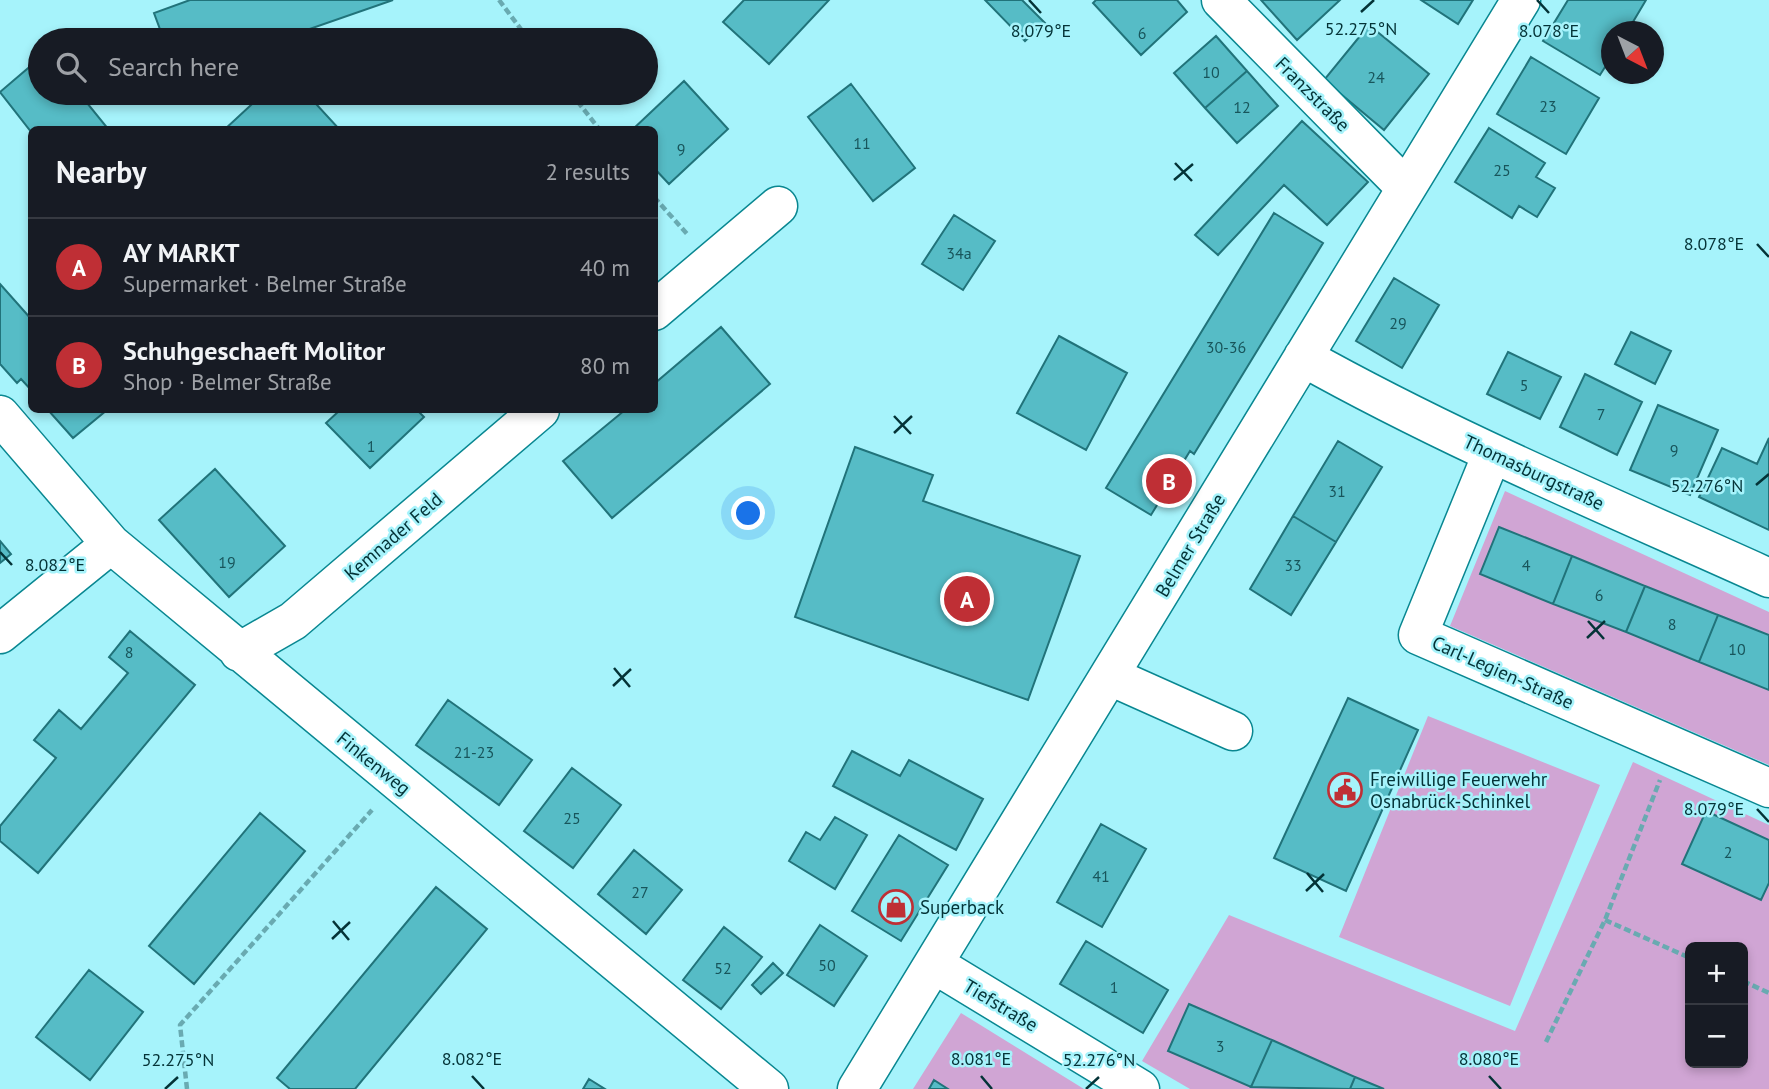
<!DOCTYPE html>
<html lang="en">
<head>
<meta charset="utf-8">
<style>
	body { margin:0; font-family:"PT Sans",sans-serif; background:#20242c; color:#f1f3f6 }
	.controls { position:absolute; right:21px; bottom:21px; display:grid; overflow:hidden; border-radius:10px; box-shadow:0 4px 10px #0003 }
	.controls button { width:63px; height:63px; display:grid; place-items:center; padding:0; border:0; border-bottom:2px solid #363941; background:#171b24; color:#f1f3f6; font:35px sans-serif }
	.compass { position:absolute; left:1601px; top:21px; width:63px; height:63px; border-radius:50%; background:#171b24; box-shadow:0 4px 10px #0003; rotate:138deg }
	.you { position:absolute; left:749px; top:514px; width:24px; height:24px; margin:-18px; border:5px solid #fff; border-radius:50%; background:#1a73e8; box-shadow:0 0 0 10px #1a73e833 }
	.badge { display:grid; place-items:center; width:46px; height:46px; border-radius:50%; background:#bf2f35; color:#fff; font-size:23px; font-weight:700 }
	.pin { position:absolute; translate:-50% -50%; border:4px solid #fff; box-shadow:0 2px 7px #0006 }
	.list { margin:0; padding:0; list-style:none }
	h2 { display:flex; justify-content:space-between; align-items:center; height:91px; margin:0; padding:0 28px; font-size:30px }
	h2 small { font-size:23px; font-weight:400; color:#9ea1a6 }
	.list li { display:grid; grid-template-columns:46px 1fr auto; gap:21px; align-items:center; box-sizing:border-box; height:98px; padding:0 28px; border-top:2px solid #363941 }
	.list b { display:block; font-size:26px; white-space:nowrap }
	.list p { margin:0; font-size:23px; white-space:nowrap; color:#9ea1a6 }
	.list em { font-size:23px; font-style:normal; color:#9ea1a6 }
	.icon { flex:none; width:38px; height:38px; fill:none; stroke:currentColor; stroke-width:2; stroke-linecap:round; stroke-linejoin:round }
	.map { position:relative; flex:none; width:1769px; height:1089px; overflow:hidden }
	.search { position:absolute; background:#171b24; box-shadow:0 4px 10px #0003; left:28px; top:28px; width:630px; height:77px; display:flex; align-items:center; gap:18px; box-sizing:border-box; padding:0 24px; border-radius:38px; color:#9ea1a6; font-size:26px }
	.panel { position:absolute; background:#171b24; box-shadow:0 4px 10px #0003; left:28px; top:126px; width:630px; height:287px; border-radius:10px }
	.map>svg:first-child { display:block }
	.green { fill:#d0a5d4; fill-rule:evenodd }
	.building { fill:#56bcc6; stroke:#21737a; stroke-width:2 }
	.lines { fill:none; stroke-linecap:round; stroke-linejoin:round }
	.minor-casing { stroke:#098791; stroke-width:41 }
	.path { stroke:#69aab1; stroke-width:4.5; stroke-dasharray:7 3.5; stroke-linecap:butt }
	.minor { stroke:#fff; stroke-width:38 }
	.ticks { fill:none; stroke:#043337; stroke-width:2.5 }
	.labels { text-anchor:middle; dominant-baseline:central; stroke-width:5; stroke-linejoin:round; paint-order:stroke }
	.number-label { font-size:16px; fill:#18555b }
	.street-label { font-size:19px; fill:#043337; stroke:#a6f3fb }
	.poi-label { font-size:19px; fill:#043337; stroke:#a6f3fb; text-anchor:start }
	.ticks-label { font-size:18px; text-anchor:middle; fill:#043337; stroke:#a6f3fb; stroke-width:5; stroke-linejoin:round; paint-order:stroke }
</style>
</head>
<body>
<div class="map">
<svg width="1769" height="1089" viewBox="0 0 1769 1089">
	<rect width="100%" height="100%" fill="#a6f3fb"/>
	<!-- green -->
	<path class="green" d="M1505 491 1769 612V765L1450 626Z
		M1428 716 1600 785 1510 1006 1339 937Z
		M1633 762 1769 825V1089H1190L1142 1061 1229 915 1515 1031ZM1690 947H1743V1063H1690Z
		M961 1013 1084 1089H913Z"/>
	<!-- building -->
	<path class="building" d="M190 0H393L278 40H164L154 13Z
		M744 0H829L769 64 723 22Z
		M985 0H1022L1045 23 1025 41Z
		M1096 0H1177L1187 12 1141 55 1093 3Z
		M1261 0H1340L1297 40Z
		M1421 0H1473L1458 24Z
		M1568 0H1646L1627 32H1612V56L1600 75 1543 41Z
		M1369 25 1429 74 1384 130 1324 80Z
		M1216 36 1247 71 1205 108 1174 73Z
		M1531 57 1599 98 1566 154 1497 114Z
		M40 58V93H79L109 130H32V133L0 92Z
		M1247 71 1278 106 1237 143 1205 108Z
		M684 81 728 129 669 184 654 168V130H632Z
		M851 84 915 168 873 201 808 117Z
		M264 93H306L340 130H224Z
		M1302 121 1368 182 1327 225 1284 185 1218 255 1195 235Z
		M1489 128 1545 163 1536 177 1555 188 1537 217 1519 206 1512 218 1455 182Z
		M1274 213 1323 243 1194 454 1190 451 1151 515 1106 488Z
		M954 215 995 241 963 290 922 264Z
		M1394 278 1439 305 1402 368 1356 341Z
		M0 284 32 320V391L21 379 17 383 0 364Z
		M721 327 770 384 612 518 563 461 625 410H654V384Z
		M1631 332 1671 351 1655 384 1615 364Z
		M1059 336 1127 373 1086 450 1017 413Z
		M1508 352 1561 377 1540 419 1487 394Z
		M1585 374 1642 402 1617 455 1560 427Z
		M1658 405 1718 430 1690 495 1630 470Z
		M48 410H107L73 438Z
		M340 410H417L424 417 370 468 326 423Z
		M1769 438V530L1699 497 1722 448 1757 464Z
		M1338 441 1382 467 1336 542 1293 516Z
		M855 447 933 475 923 501 1080 556 1028 700 795 617Z
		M215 469 285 546 229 597 159 520Z
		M1293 516 1336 542 1291 615 1250 589Z
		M1499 527 1572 556 1553 604 1480 574Z
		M0 541 11 554 0 563Z
		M1572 556 1645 586 1626 632 1553 604Z
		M1645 586 1718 615 1699 662 1626 632Z
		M1718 615 1769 635V690L1699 662Z
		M130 631 195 685 38 873 0 841V826L56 758 34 740 59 710 81 729 128 673 109 657Z
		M1348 698 1418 730 1346 891 1274 858Z
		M448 700 532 760 499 805 416 745Z
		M852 751 900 776 909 760 983 799 956 850 833 786Z
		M572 768 621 805 573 868 524 831Z
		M1706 811 1769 840V883L1761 900 1682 864Z
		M260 813 305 851 194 984 149 946Z
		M835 817 867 835 835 889 789 861 806 832 820 840Z
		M1101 824 1146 849 1102 927 1057 902Z
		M899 835 948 865 901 941 852 911Z
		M634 850 682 890 646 934 598 894Z
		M436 887 487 929 355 1089H290L277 1078Z
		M820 925 867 956 834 1006 787 975Z
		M724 927 762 957 721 1009 683 980Z
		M1086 941 1168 990 1143 1033 1060 984Z
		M773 963 783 973 761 994 752 985Z
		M89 970 143 1012 90 1080 36 1037Z
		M1189 1004 1272 1040 1251 1087 1168 1051Z
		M1272 1040 1355 1077 1350 1089 1251 1087Z
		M1355 1077 1384 1089H1350Z
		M589 1079 605 1089H583Z
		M934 1080 948 1089H929Z"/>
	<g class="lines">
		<!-- minor casing -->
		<g class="minor-casing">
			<path id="minor" d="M1221 0 1406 188
				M654 311 778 206
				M1303 357C1453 441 1612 507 1769 578
				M0 415 111 544 769 1089
				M1492 454 1418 635 1769 788
				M0 634 111 544
				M239 652 293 621 540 410
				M1110 676 1233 731
				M934 964 1140 1089
				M857 1089 1521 0"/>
		</g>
		<!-- path -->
		<path class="path" d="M499 0 529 40
			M571 93 600 130
			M654 197 688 235
			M1605 920 1690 958
			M1743 981 1769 993
			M1546 1042 1605 920 1660 780
			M187 1089 180 1025 372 810"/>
		<!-- minor -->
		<use href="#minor" class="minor"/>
	</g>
	<!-- ticks -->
	<path class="ticks" d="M1029 0 1041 13M1537 0 1549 13M1361 12 1374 0M1175 163 1192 181M1174 180 1193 164M1757 244 1769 257M894 416 911 434M894 433 912 416M1756 485 1769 474M0 552 12 565M1588 621 1604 639M1587 638 1605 621M614 668 630 687M613 686 631 669M1757 809 1769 822M1307 873 1323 892M1306 891 1324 874M333 921 349 940M332 939 350 922M472 1076 484 1089M981 1076 992 1089M1489 1076 1501 1089M165 1089 178 1077M1086 1089 1099 1077"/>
	<!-- icons -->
	<defs>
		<g id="civic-ring" transform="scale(1.75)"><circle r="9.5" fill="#a6f3fb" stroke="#bf2f35" stroke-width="1.5"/><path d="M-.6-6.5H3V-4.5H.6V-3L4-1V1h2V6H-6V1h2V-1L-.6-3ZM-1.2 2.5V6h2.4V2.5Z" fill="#bf2f35"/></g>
		<g id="shop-ring" transform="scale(1.75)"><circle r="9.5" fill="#a6f3fb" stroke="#bf2f35" stroke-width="1.5"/><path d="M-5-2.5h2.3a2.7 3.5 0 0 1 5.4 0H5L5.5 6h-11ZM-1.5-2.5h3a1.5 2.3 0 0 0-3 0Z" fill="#bf2f35"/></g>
	</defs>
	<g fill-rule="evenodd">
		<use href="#civic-ring" x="1345" y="790"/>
		<use href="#shop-ring" x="896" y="907"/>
	</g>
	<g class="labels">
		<!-- number labels -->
		<g class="number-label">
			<text x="1142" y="33">6</text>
			<text x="1211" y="72">10</text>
			<text x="1376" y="77">24</text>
			<text x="1548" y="106">23</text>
			<text x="1242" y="107">12</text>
			<text x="862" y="143">11</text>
			<text x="681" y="149">9</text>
			<text x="1502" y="170">25</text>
			<text x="959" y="253">34a</text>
			<text x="1398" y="323">29</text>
			<text x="1226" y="347">30-36</text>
			<text x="1524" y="385">5</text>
			<text x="1601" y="414">7</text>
			<text x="371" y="446">1</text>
			<text x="1674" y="450">9</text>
			<text x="1337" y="491">31</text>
			<text x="227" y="562">19</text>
			<text x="1293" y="565">33</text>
			<text x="1526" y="565">4</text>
			<text x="1599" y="595">6</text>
			<text x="1672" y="624">8</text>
			<text x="1737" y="649">10</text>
			<text x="129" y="652">8</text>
			<text x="474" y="752">21-23</text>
			<text x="572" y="818">25</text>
			<text x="1728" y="852">2</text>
			<text x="1101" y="876">41</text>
			<text x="640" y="892">27</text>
			<text x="827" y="965">50</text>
			<text x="723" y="968">52</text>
			<text x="1114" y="987">1</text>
			<text x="1220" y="1046">3</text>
		</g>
		<!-- street labels -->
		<g class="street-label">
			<text transform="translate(1313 94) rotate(45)">Franzstraße</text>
			<text transform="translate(1534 472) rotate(25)">Thomasburgstraße</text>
			<text transform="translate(393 536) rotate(-41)">Kemnader Feld</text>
			<text transform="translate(1190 545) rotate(-59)">Belmer Straße</text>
			<text transform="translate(1503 672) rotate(24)">Carl-Legien-Straße</text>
			<text transform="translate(374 763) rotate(39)">Finkenweg</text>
			<text transform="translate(1001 1005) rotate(31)">Tiefstraße</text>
		</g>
		<!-- poi labels -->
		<g class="poi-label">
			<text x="1370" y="779">Freiwillige Feuerwehr<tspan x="1370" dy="22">Osnabrück-Schinkel</tspan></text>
			<text x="920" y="907">Superback</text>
		</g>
	</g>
	<g class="ticks-label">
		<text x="1361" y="35">52.275°N</text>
		<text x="1041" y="37">8.079°E</text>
		<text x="1549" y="37">8.078°E</text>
		<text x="1714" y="250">8.078°E</text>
		<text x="1707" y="492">52.276°N</text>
		<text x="55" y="571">8.082°E</text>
		<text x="1714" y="815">8.079°E</text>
		<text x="472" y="1065">8.082°E</text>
		<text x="981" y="1065">8.081°E</text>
		<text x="1489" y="1065">8.080°E</text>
		<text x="178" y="1066">52.275°N</text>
		<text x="1099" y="1066">52.276°N</text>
	</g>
</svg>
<div class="controls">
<button>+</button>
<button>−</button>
</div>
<svg class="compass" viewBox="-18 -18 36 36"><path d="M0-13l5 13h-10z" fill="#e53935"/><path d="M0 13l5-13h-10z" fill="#9ea1a6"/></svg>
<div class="you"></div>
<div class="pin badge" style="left:967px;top:599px">A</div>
<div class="pin badge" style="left:1169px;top:481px">B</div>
<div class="search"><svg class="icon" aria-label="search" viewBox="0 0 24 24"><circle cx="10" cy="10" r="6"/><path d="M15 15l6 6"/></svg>Search here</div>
<section class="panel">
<h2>Nearby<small>2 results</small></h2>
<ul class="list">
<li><span class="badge">A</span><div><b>AY MARKT</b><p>Supermarket · Belmer Straße</p></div><em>40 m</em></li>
<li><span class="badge">B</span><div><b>Schuhgeschaeft Molitor</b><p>Shop · Belmer Straße</p></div><em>80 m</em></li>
</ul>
</section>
</div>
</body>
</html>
